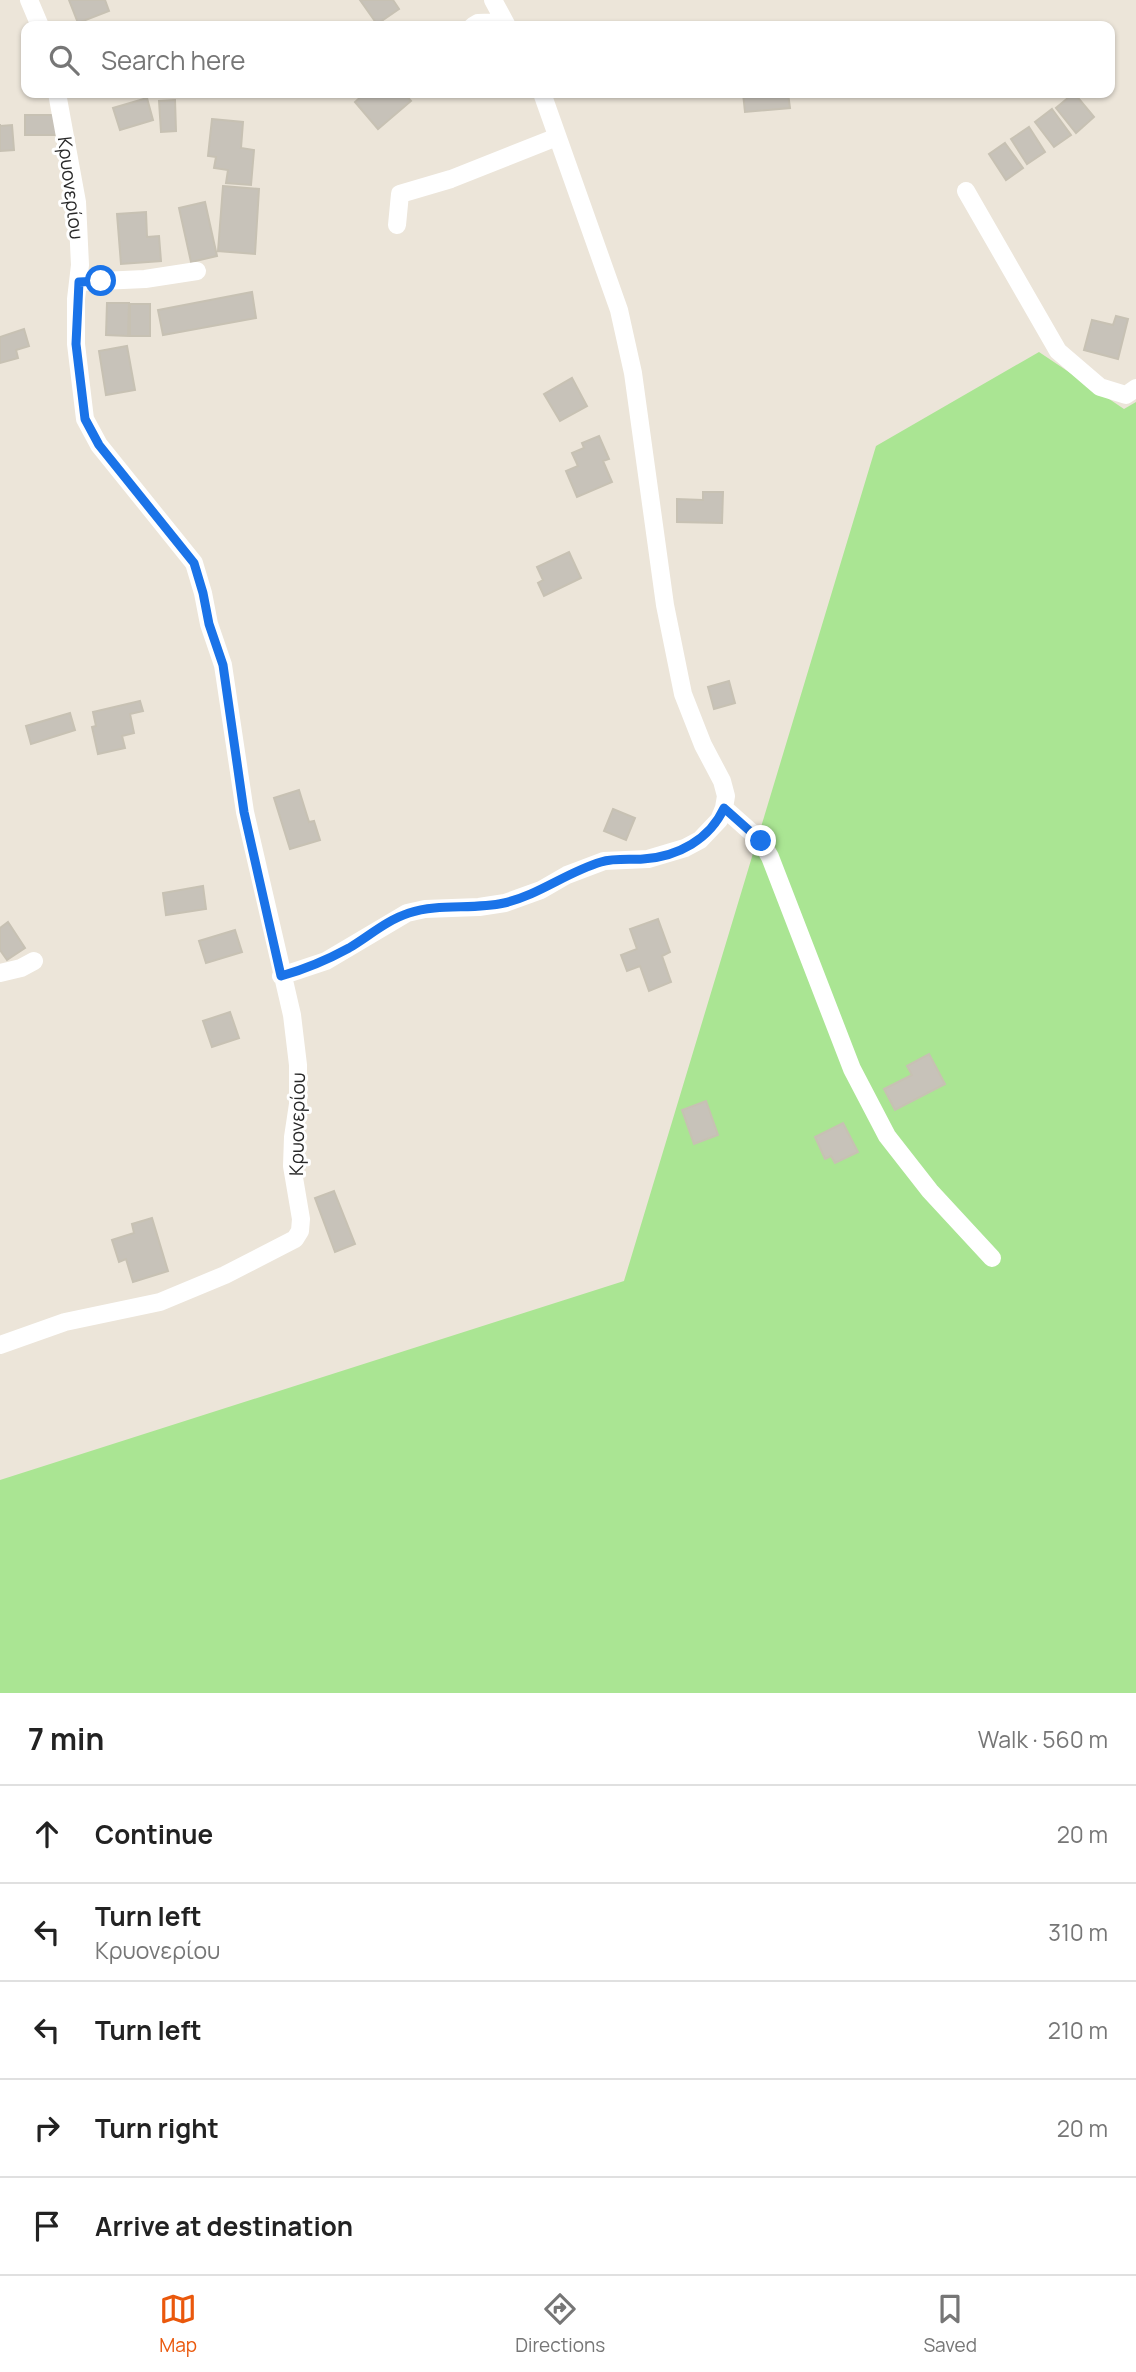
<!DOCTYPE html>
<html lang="en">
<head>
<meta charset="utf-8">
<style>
	body { margin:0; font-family:Manrope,sans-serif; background:#f2f2f2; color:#222 }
	.stop { position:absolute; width:21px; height:21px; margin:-16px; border:5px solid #1a73e8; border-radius:50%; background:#fff }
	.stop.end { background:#1a73e8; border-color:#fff; box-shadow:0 2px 7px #0008 }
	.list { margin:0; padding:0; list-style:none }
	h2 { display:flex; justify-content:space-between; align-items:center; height:91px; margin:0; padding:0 28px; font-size:30px }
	h2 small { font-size:23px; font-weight:400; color:#767676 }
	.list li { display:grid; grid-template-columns:46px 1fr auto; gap:21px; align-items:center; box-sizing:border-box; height:98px; padding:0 28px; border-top:2px solid #e0e0e0 }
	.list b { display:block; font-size:26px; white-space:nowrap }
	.list p { margin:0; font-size:23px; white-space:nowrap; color:#767676 }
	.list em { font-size:23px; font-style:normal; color:#767676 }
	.icon { flex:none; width:38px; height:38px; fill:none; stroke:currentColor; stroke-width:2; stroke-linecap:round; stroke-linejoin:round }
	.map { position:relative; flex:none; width:1136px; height:1693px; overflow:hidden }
	.search { position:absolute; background:#fff; box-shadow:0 2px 5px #0004; left:21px; right:21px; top:21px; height:77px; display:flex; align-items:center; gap:18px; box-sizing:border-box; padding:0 24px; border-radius:14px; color:#767676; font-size:26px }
	.sheet { height:581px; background:#fff }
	nav { display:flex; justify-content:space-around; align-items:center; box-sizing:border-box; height:98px; border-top:2px solid #e0e0e0; background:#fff; font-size:19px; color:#767676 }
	nav a { display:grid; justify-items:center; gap:4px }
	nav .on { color:#ea580c }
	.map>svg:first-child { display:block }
	.green { fill:#aae593 }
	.building { fill:#c7c2b9; stroke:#c7c1b3; stroke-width:2 }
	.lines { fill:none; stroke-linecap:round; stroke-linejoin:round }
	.minor { stroke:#fff; stroke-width:18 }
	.route { stroke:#1a73e8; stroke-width:9 }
	.labels { text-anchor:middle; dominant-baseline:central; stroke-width:6; stroke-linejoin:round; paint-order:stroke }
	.street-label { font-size:19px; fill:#282828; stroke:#fff }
</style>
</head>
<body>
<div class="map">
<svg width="1136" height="1693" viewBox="0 0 1136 1693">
	<rect width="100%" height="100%" fill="#ece5d9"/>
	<!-- green -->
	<path class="green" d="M1039 352 1124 409 1136 402V1693H0V1480L624 1281 876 446Z"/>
	<!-- building -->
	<path class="building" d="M69 0H105L109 11 78 23Z
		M360 0H393L399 9 377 24Z
		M365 93H404L411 101 378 129 355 102Z
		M743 93H788L790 108 745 112Z
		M1074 93 1094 117 1076 133 1056 108Z
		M147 98 153 120 120 130 113 108Z
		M175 100 176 131 161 132 159 101Z
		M1052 109 1071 135 1054 147 1035 122Z
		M25 115H56V135H25Z
		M212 119 243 122 241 148 254 150 251 185 226 183 228 170 214 168 216 157 208 156Z
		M0 124V126L12 125 14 150 0 151Z
		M1029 127 1045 152 1027 164 1011 139Z
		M1005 143 1023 168 1006 180 989 154Z
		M223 186 259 189 255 254 218 251Z
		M205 202 217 256 191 262 179 208Z
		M146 212 147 237 159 236 161 261 121 264 117 214Z
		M252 292 256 318 163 335 158 310Z
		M107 303H129L128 336 106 335Z
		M130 304H150V336H130Z
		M1116 316 1128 319 1118 359 1084 350 1092 320 1113 325Z
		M24 329 29 346 16 350 18 358 0 363V337Z
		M127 346 135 390 106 395 99 351Z
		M572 378 587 406 560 421 544 394Z
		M599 436 609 459 603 461 612 482 577 497 566 471 578 466 572 453 584 448 582 443Z
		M703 492H723L722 523 677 522V499L703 500Z
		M569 552 581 578 544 596 538 583 543 580 537 567Z
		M729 681 735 703 714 709 708 687Z
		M140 701 143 711 130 714 134 733 122 736 125 748 98 754 92 727 96 726 93 712Z
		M70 713 75 730 31 744 26 726Z
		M299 790 309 822 314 821 320 840 290 849 274 798Z
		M613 809 635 818 626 840 604 831Z
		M203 886 206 909 166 915 163 893Z
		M658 919 670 952 662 956 671 982 649 991 640 966 627 971 621 955 637 949 630 929Z
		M8 922 25 948 7 960 0 950V928Z
		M235 930 242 952 206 963 199 941Z
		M230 1012 239 1038 212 1047 203 1021Z
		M929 1054 945 1084 895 1110 884 1089 912 1075 907 1066Z
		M706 1101 718 1135 694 1144 682 1110Z
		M843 1123 858 1152 835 1163 831 1156 825 1159 815 1137Z
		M334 1191 355 1244 335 1252 315 1198Z
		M152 1218 168 1271 133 1282 126 1259 119 1262 112 1240 134 1233 132 1224Z"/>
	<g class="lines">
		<!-- minor -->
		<path class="minor" d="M29 0 40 26
			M493 0 507 26
			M473 26 478 23 504 22
			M966 191 1058 351 1100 387 1126 395 1136 388
			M397 225 400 194 451 179 557 137
			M79 282 145 279 197 271
			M724 808 761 841 770 857 852 1069 887 1136 930 1191 992 1258
			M0 973 21 968 34 961
			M281 976 326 961 407 913 425 909 479 907 505 903 541 890 567 875 604 861 648 859 685 848 700 840 719 820 724 808 726 796 722 781 703 745 683 694 665 605 633 373 619 310 542 93
			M0 1345 65 1322 160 1302 225 1275 295 1239 300 1231 301 1219 292 1166 293 1137 298 1104V1065L292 1015 245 812 223 665 209 624 203 593 194 563 99 445 85 419 76 344V299L80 265 77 202 57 93"/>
	</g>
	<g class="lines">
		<!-- route -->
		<path class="route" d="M101 281 79 282 76 344 85 419 99 445 194 563 203 593 209 624 223 665 244 812 281 976C306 969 327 960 349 948 369 936 387 920 409 913 439 903 473 910 504 903 539 895 567 872 601 862 614 858 630 860 643 859 678 857 710 839 724 808L761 841"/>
	</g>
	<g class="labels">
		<!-- street labels -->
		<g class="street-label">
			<text transform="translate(71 188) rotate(83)">Κρυονερίου</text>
			<text transform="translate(297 1124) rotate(-89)">Κρυονερίου</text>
		</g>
	</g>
</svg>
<div class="stop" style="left:101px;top:281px"></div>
<div class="stop end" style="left:761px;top:841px"></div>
<div class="search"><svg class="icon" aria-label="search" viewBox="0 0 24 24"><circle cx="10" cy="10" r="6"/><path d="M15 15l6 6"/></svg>Search here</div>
</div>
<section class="sheet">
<h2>7 min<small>Walk · 560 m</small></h2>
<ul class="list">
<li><svg class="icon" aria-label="ahead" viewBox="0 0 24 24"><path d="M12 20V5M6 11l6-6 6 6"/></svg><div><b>Continue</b></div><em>20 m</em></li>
<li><svg class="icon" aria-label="left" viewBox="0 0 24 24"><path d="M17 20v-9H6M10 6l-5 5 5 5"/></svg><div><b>Turn left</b><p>Κρυονερίου</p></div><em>310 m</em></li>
<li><svg class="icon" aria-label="left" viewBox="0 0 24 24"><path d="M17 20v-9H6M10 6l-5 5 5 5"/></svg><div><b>Turn left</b></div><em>210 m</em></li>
<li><svg class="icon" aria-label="right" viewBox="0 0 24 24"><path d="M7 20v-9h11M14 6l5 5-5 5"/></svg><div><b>Turn right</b></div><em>20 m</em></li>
<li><svg class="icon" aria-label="arrive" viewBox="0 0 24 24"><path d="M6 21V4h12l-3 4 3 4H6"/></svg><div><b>Arrive at destination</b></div></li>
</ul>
</section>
<nav>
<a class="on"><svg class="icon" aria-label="map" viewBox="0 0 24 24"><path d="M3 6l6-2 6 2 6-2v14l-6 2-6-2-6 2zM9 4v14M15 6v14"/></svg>Map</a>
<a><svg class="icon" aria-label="directions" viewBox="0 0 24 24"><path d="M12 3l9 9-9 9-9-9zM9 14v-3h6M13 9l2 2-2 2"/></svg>Directions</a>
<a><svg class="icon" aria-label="saved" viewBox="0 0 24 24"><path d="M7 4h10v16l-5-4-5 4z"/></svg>Saved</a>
</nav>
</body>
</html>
